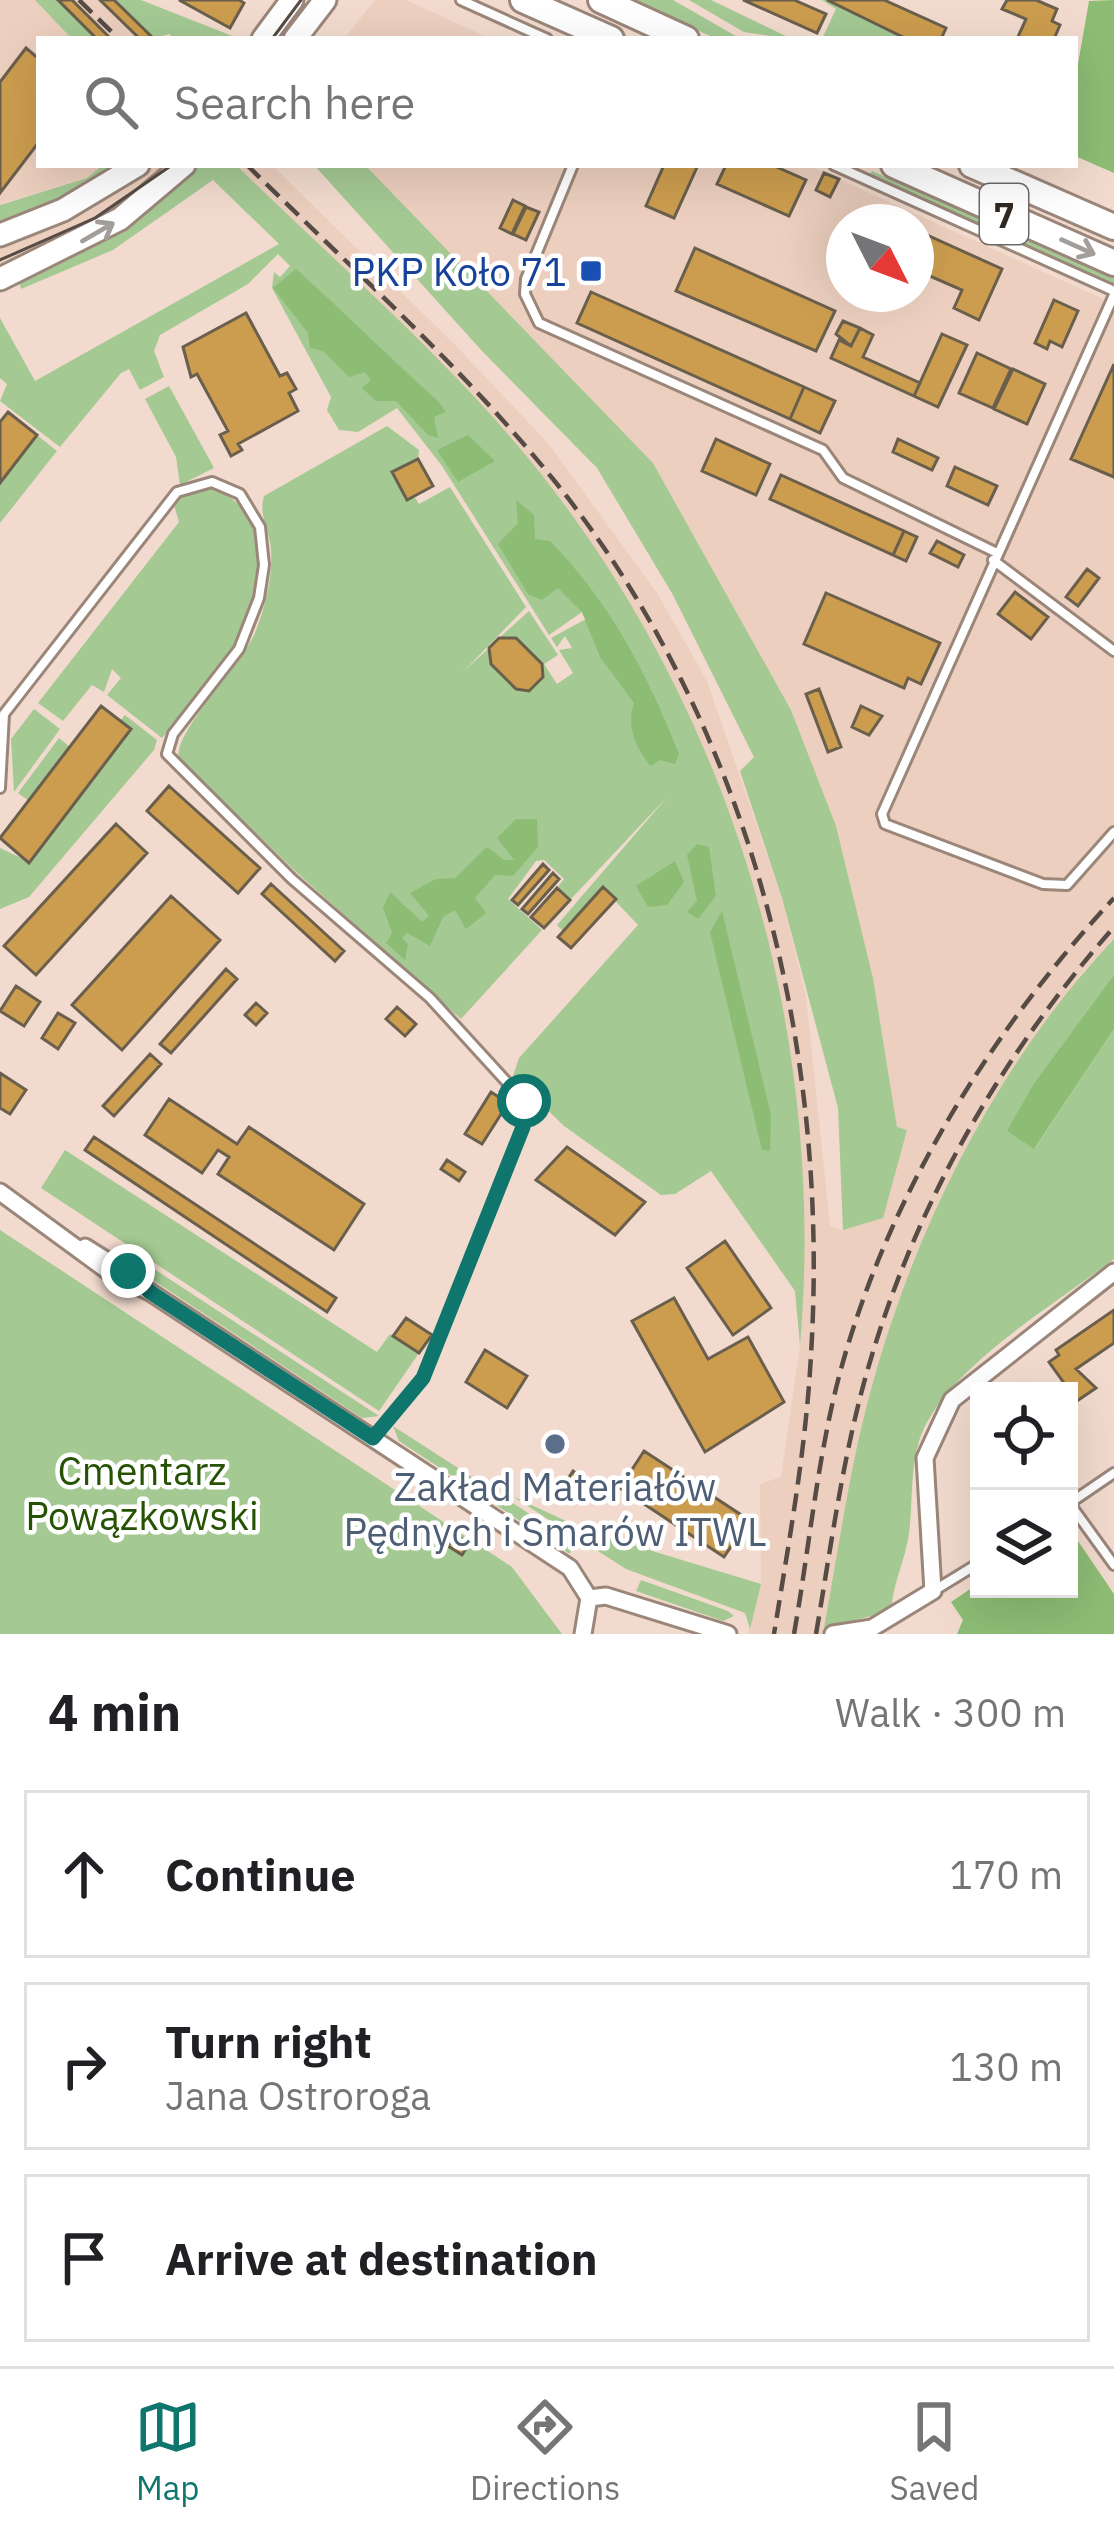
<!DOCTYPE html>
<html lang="en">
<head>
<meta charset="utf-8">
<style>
	body { margin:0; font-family:"IBM Plex Sans",sans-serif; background:#f2f2f2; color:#202124 }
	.controls { position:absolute; right:36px; bottom:36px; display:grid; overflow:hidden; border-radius:0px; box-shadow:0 12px 48px #0002 }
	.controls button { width:108px; height:108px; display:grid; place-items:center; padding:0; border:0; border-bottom:3px solid #e0e0e0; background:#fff; color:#202124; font:60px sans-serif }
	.compass { position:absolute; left:826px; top:204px; width:108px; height:108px; border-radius:50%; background:#fff; box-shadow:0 12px 48px #0002; rotate:132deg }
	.stop { position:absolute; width:36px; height:36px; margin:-27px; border:9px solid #0f766e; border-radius:50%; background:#fff }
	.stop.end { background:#0f766e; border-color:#fff; box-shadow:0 3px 12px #0008 }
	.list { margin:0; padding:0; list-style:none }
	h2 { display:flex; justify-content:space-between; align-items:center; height:156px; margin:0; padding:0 48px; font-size:51px }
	h2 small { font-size:39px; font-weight:400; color:#757577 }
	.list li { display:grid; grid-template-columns:78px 1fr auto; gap:36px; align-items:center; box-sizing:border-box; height:168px; margin:0 24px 24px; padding:0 24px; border:3px solid #e0e0e0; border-radius:0px }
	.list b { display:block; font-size:45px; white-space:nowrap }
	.list p { margin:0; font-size:39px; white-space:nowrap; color:#757577 }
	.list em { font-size:39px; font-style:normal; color:#757577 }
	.icon { flex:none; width:66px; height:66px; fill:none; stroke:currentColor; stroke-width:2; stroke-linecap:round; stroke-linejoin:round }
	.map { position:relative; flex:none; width:1114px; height:1634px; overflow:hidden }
	.search { position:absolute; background:#fff; box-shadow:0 12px 48px #0002; left:36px; right:36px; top:36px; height:132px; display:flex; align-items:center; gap:30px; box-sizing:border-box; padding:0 42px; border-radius:0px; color:#757577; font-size:45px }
	.sheet { height:732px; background:#fff }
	nav { display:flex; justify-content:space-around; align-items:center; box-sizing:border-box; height:168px; border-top:3px solid #e0e0e0; background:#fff; font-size:33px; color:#757577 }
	nav a { display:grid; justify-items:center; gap:6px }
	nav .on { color:#0f766e }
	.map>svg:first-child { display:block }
	.built { fill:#eccfbe; fill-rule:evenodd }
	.green { fill:#a4c993 }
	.forest { fill:#8dbd75 }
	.building { fill:#cc9d4e; stroke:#6a5f4d; stroke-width:3 }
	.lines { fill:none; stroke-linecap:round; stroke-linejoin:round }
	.lane-casing { stroke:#9b867a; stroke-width:14 }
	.street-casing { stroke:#9b867a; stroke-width:21 }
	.secondary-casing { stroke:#9b867a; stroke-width:27 }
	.primary-casing { stroke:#9b867a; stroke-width:30 }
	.lane { stroke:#fff; stroke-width:8 }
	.street { stroke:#fff; stroke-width:15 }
	.secondary { stroke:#fff; stroke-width:21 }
	.primary { stroke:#fff; stroke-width:24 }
	.tram { stroke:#564b45; stroke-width:3 }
	.rail { stroke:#564b45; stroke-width:4.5; stroke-dasharray:18 9; stroke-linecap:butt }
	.oneway { stroke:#a29e9c }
	.route { stroke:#0f766e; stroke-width:15 }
	.transit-dot { fill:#1a4fb4; stroke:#fff; stroke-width:4.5 }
	.service-dot { fill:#5c6f8a; stroke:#fff; stroke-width:4.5 }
	.labels { text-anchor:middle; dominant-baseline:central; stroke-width:9; stroke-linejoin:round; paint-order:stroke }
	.shield { fill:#fff; stroke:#6e6865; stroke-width:3 }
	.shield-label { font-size:36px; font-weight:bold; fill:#302823 }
	.transit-label { font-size:39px; fill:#164399; stroke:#fff; text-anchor:end }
	.park-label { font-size:39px; fill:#255203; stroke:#fff }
	.service-label { font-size:39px; fill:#4e5e75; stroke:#fff }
</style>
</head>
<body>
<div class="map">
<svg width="1114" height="1634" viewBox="0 0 1114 1634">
	<rect width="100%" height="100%" fill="#f2dbce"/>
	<!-- built -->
	<path class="built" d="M0 0H35L72 39H39V165H103L87 178 0 204Z
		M58 0H114L154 39H97Z
		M375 0H406L491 39H344Z
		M149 165H178L76 232 0 264V248L76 216Z
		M228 165H272L458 348 548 443 657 593 707 681 782 898 806 996 830 1226 842 1230 883 1217 897 1127 873 978 836 826 791 710 653 463 365 165H808L1114 304V939L1080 975 872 1387 823 1634H748L761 1584 760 1484 781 1477 800 1345 780 1128 688 757 446 403 213 180ZM844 222H916V294H844Z"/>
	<!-- green -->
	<path class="green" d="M35 0H58L97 39H72Z
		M114 0H141L240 39H174L169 34 154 39Z
		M630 0H673L741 39H717Z
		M689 0H711L792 39 744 32Z
		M822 0H827L907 39H822L836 9Z
		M103 165H125L53 206 0 221V205L87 178Z
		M197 165H236C337 264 448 358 537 469 733 714 827 1033 800 1345L795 1291 711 1171 675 1194 661 1195 564 1126 513 1076 519 1058 638 925 603 888 563 931 557 925 668 796 570 900 557 888 564 879 544 860 536 861 508 899 542 930 461 1019 295 871 179 758C173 733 242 664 255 633 265 608 273 576 271 550 270 530 258 516 264 496L387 426 419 450 418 459 393 473 407 499 414 496 419 504 450 487 526 607 463 672 489 648 491 664 515 689 530 690 543 677 542 664 517 638H499L529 611 558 655 544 664 557 684 573 673 559 650 572 648 565 636 557 647 551 638 586 619 582 612 549 635 442 466 397 408 358 432 339 430 327 410 331 397 272 288 274 272 280 277 290 266 278 254 248 284 160 335 154 351 164 377 140 390 129 369 121 373 60 447 0 401 7 384 0 378V318L35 381 279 244 213 180 113 250 21 289 19 281 126 225Z
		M314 165H365L653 463 791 710 836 826 873 978 897 1127 907 1130 883 1218 843 1230 838 1108 782 898 740 771 754 757 673 595 597 468 483 352Z
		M872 171 1114 277V285L870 175Z
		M169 386 214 468 180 485 176 457 145 399Z
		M37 435 57 451 0 523V483Z
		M212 488C290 517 253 623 217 674 201 696 180 717 162 738L107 695 121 678 112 669 104 692 92 685 63 721 38 703 179 522 174 505 178 497Z
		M34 709 60 729 14 792 11 739Z
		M125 715 157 740 154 750 29 897 0 909V848L30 862 131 730 120 721Z
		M59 738 70 747 29 801 18 793Z
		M1114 939V975L1073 1035 1025 1141 1035 1148 1114 1029V1259C1056 1304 942 1370 919 1441 910 1471 913 1503 909 1533 905 1562 894 1579 891 1611L824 1628C839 1547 850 1465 872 1386 916 1225 999 1060 1114 939Z
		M65 1150 377 1352 390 1334 419 1353 379 1411 41 1188Z
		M0 1230 512 1567 562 1634H0Z
		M128 1252 379 1416 362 1418 121 1259Z
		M393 1426 573 1542 570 1554 399 1441Z
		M512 1496 590 1532 761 1584 750 1629 745 1613 626 1569Z
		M641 1580 728 1611 734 1616 723 1621 636 1591Z"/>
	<!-- forest -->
	<path class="forest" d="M1114 0V173L1075 156V81L1089 1Z
		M296 269C345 313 389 357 439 402L446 412 434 417 438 438 428 435 396 401H376L362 388 371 380 365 372 349 377 323 351 310 348 308 333 273 288Z
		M468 435 495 461 458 482 437 450Z
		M516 500 534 515 535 539 550 541C610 602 648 675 679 754L675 764 660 760 651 766C635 749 626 724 634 703L600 657 582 612 558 588 542 600 528 594 498 544 518 523Z
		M516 819H537L538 847 513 876 495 875 475 898 486 913 466 929 455 910 443 917 430 946 407 933 402 938 408 944 405 960 386 943 392 933 383 908 390 892 422 922 429 916 410 893 436 879 455 878 487 847 504 860H514L497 838Z
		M697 844 709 847 716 896 698 919 687 912 697 901 687 855Z
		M675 861 684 882 667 905 648 907 636 886Z
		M722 911 771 1115 770 1151 762 1150 710 932Z
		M1114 975V1029L1034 1149 1007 1131 1033 1085Z
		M1078 1541 1114 1594V1634H957L963 1620 951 1602 979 1583V1589H1069V1544Z"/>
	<!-- building -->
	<path class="building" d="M58 0H72L111 39H97Z
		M100 0H114L154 39H140Z
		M179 0H239L244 3 230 28Z
		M743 0H794L826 14 817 33Z
		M827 0H884L946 28 941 39H907Z
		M1007 0H1036L1057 9 1052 21 1060 25 1054 39H1017L1026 19 1002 9Z
		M26 48 39 59V142L0 193V82Z
		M664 165H698L674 218 646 206Z
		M726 165H772L806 180 789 216 717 184Z
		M824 173 839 179 830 197 816 190Z
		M513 200 525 206 512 234 500 228Z
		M526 207 539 212 526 240 513 234Z
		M867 208 898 222H861Z
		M916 230 1002 269 979 320 954 308 962 290 916 270Z
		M695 248 835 311 816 351 676 291Z
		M591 292 804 387 790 419 577 323Z
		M1054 300 1078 311 1062 347 1050 341 1047 349 1035 343Z
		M246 313 280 376 287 373 296 389 289 393 298 411 238 444 242 450 231 456 220 435 228 431 197 374 191 377 183 347Z
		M843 321 860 328 851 346 836 334Z
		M860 328 873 335 863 357 920 383 914 396 831 358 839 340 851 346Z
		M942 334 967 345 938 407 914 396Z
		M977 353 1011 369 993 408 959 393Z
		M1114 364V477L1071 459Z
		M1013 369 1045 384 1027 424 994 409Z
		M804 387 835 401 820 433 790 419Z
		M8 412 37 435 0 483V422Z
		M716 439 770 464 756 495 702 471Z
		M898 439 938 458 932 470 893 452Z
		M418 459 433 486 407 500 392 472Z
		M955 467 997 486 988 505 947 486Z
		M781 475 904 531 893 555 770 499Z
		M904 531 917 537 906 561 893 555Z
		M937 541 964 555 958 567 930 553Z
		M1087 569 1099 578 1078 606 1066 597Z
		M1015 592 1048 617 1031 639 998 614Z
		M826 593 940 643 921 684 908 678 904 688 804 644Z
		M499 638H516L542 664 543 677 529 691 516 689 491 664 489 648Z
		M819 689 841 747 828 752 806 694Z
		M101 706 131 729 29 863 0 838Z
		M861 706 882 716 869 735 852 727Z
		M169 786 260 868 238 893 147 811Z
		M116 824 147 853 36 975 4 946Z
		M543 864 549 870 518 905 512 900Z
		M553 873 559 879 528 914 522 909Z
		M271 884 344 951 335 961 262 894Z
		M603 887 616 899 571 948 558 937Z
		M557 888 570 900 544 928 531 917Z
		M171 896 220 940 122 1050 72 1005Z
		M226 969 237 979 171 1053 160 1044Z
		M16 986 40 1002 24 1026 0 1011Z
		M256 1003 267 1013 256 1025 245 1015Z
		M397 1007 416 1024 405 1036 386 1019Z
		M58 1013 75 1023 58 1049 42 1038Z
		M150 1054 161 1064 114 1116 103 1106Z
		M0 1073 26 1090 10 1114 0 1108Z
		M491 1092 508 1103 482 1144 465 1134Z
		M169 1099 237 1144 249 1127 364 1204 334 1250 218 1174 229 1157 218 1150 202 1173 145 1135Z
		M94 1137 336 1298 327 1312 85 1150Z
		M567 1147 645 1202 615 1235 536 1180Z
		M447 1160 465 1172 459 1181 441 1169Z
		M725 1241 771 1308 733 1335 687 1268Z
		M674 1298 708 1359 748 1337 784 1402 705 1452 632 1321Z
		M1114 1310V1343L1076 1369 1096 1388 1077 1401 1049 1362 1059 1355 1056 1350Z
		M406 1318 432 1335 419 1353 393 1336Z
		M485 1350 527 1376 507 1408 466 1382Z
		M644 1451 749 1520 724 1557 620 1488Z
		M573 1471 583 1478 572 1495 562 1488Z
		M455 1534 469 1544 462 1555 448 1546Z"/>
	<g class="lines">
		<!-- lane casing -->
		<g class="lane-casing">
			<path id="lane" d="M461 0 547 39
				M573 165 526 279 525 294 539 323 823 450 843 478 997 553
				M834 165 1114 291
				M1114 295 882 814 885 824 1043 884 1067 885 1114 832
				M993 560 1114 651
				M0 788 4 714 177 492 212 482 240 494 260 527 264 565 259 598 239 649 173 734 167 754 292 879 430 998 524 1101 523 1127 423 1378 373 1438
				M1070 1503 1114 1473
				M1070 1504 1114 1565
				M935 1590 979 1563"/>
		</g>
		<!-- street casing -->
		<g class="street-casing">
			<path id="street" d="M0 1192 108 1271 150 1292 570 1568 589 1598 583 1634
				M85 1247 136 1279
				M589 1598 606 1596 728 1634
				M833 1634 872 1628 933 1591 925 1458 952 1400 1114 1272"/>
		</g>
		<!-- secondary casing -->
		<g class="secondary-casing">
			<path id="secondary" d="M263 39 292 0
				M295 39 325 0
				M0 235 63 210 138 165
				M0 279 120 219 184 165"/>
		</g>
		<!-- primary casing -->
		<g class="primary-casing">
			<path id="primary" d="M523 0 611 39
				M601 0 686 39
				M894 165 1114 263
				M972 165 1114 227"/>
		</g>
		<!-- lane -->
		<use href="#lane" class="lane"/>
		<!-- street -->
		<use href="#street" class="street"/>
		<!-- secondary -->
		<use href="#secondary" class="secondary"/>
		<!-- primary -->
		<use href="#primary" class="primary"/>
		<!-- tram -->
		<path class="tram" d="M272 39 301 0
			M0 260 95 218 172 165"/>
		<!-- rail -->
		<path class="rail" d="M79 0 119 39
			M247 165C352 269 465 369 557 484 751 728 830 1047 811 1355 806 1449 789 1541 774 1634
			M794 1634C811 1538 819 1438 848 1345 898 1180 997 1024 1114 898
			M816 1634C832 1541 844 1446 872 1355 920 1196 1004 1052 1114 927"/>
	</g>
	<!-- one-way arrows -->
	<defs><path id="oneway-shaft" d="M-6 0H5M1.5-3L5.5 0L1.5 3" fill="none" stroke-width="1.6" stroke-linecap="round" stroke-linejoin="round" transform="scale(3)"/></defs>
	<g class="oneway">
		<use href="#oneway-shaft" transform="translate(98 232) rotate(-30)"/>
		<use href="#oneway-shaft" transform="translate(1078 247) rotate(24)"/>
	</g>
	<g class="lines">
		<!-- route -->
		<path class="route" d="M128 1271 150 1292 373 1438 423 1378 523 1127 524 1101"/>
	</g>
	<!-- markers -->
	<rect class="transit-dot" x="579" y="259" width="24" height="24" rx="6"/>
	<circle class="service-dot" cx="555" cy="1444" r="12"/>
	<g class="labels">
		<!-- shield labels -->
		<rect class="shield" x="980" y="184" width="48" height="60" rx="9"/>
		<g class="shield-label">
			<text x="1004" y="214">7</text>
		</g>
		<!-- transit labels -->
		<g class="transit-label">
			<text x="567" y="271">PKP Koło 71</text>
		</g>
		<!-- park labels -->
		<g class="park-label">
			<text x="142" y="1470">Cmentarz<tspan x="142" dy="45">Powązkowski</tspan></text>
		</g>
		<!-- service labels -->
		<g class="service-label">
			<text x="555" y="1486">Zakład Materiałów<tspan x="555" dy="45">Pędnych i Smarów ITWL</tspan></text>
		</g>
	</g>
</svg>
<div class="controls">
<button><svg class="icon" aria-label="locate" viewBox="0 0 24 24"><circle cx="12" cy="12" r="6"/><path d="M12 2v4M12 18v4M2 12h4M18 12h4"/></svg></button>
<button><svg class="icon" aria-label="layers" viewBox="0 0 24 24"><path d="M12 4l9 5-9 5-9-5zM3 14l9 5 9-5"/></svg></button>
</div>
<svg class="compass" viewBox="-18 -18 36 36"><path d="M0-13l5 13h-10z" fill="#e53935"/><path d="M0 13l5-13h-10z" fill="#757577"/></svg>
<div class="stop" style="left:524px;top:1101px"></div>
<div class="stop end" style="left:128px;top:1271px"></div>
<div class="search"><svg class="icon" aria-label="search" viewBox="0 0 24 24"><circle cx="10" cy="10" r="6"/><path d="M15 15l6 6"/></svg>Search here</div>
</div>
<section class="sheet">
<h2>4 min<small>Walk · 300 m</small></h2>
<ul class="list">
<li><svg class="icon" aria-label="ahead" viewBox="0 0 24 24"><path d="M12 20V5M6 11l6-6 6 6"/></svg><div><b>Continue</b></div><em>170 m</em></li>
<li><svg class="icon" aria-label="right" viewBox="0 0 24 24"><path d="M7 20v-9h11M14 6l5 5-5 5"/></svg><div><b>Turn right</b><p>Jana Ostroroga</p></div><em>130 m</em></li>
<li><svg class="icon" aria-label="arrive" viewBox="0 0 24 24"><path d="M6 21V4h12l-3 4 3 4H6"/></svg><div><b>Arrive at destination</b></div></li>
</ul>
</section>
<nav>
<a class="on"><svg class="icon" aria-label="map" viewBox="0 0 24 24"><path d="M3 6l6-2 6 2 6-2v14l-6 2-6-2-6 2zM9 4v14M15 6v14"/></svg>Map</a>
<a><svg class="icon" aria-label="directions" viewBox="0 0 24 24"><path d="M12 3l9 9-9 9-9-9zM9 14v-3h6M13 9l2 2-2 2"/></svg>Directions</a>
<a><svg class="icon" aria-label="saved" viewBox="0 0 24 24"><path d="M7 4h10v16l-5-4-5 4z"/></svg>Saved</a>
</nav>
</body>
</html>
